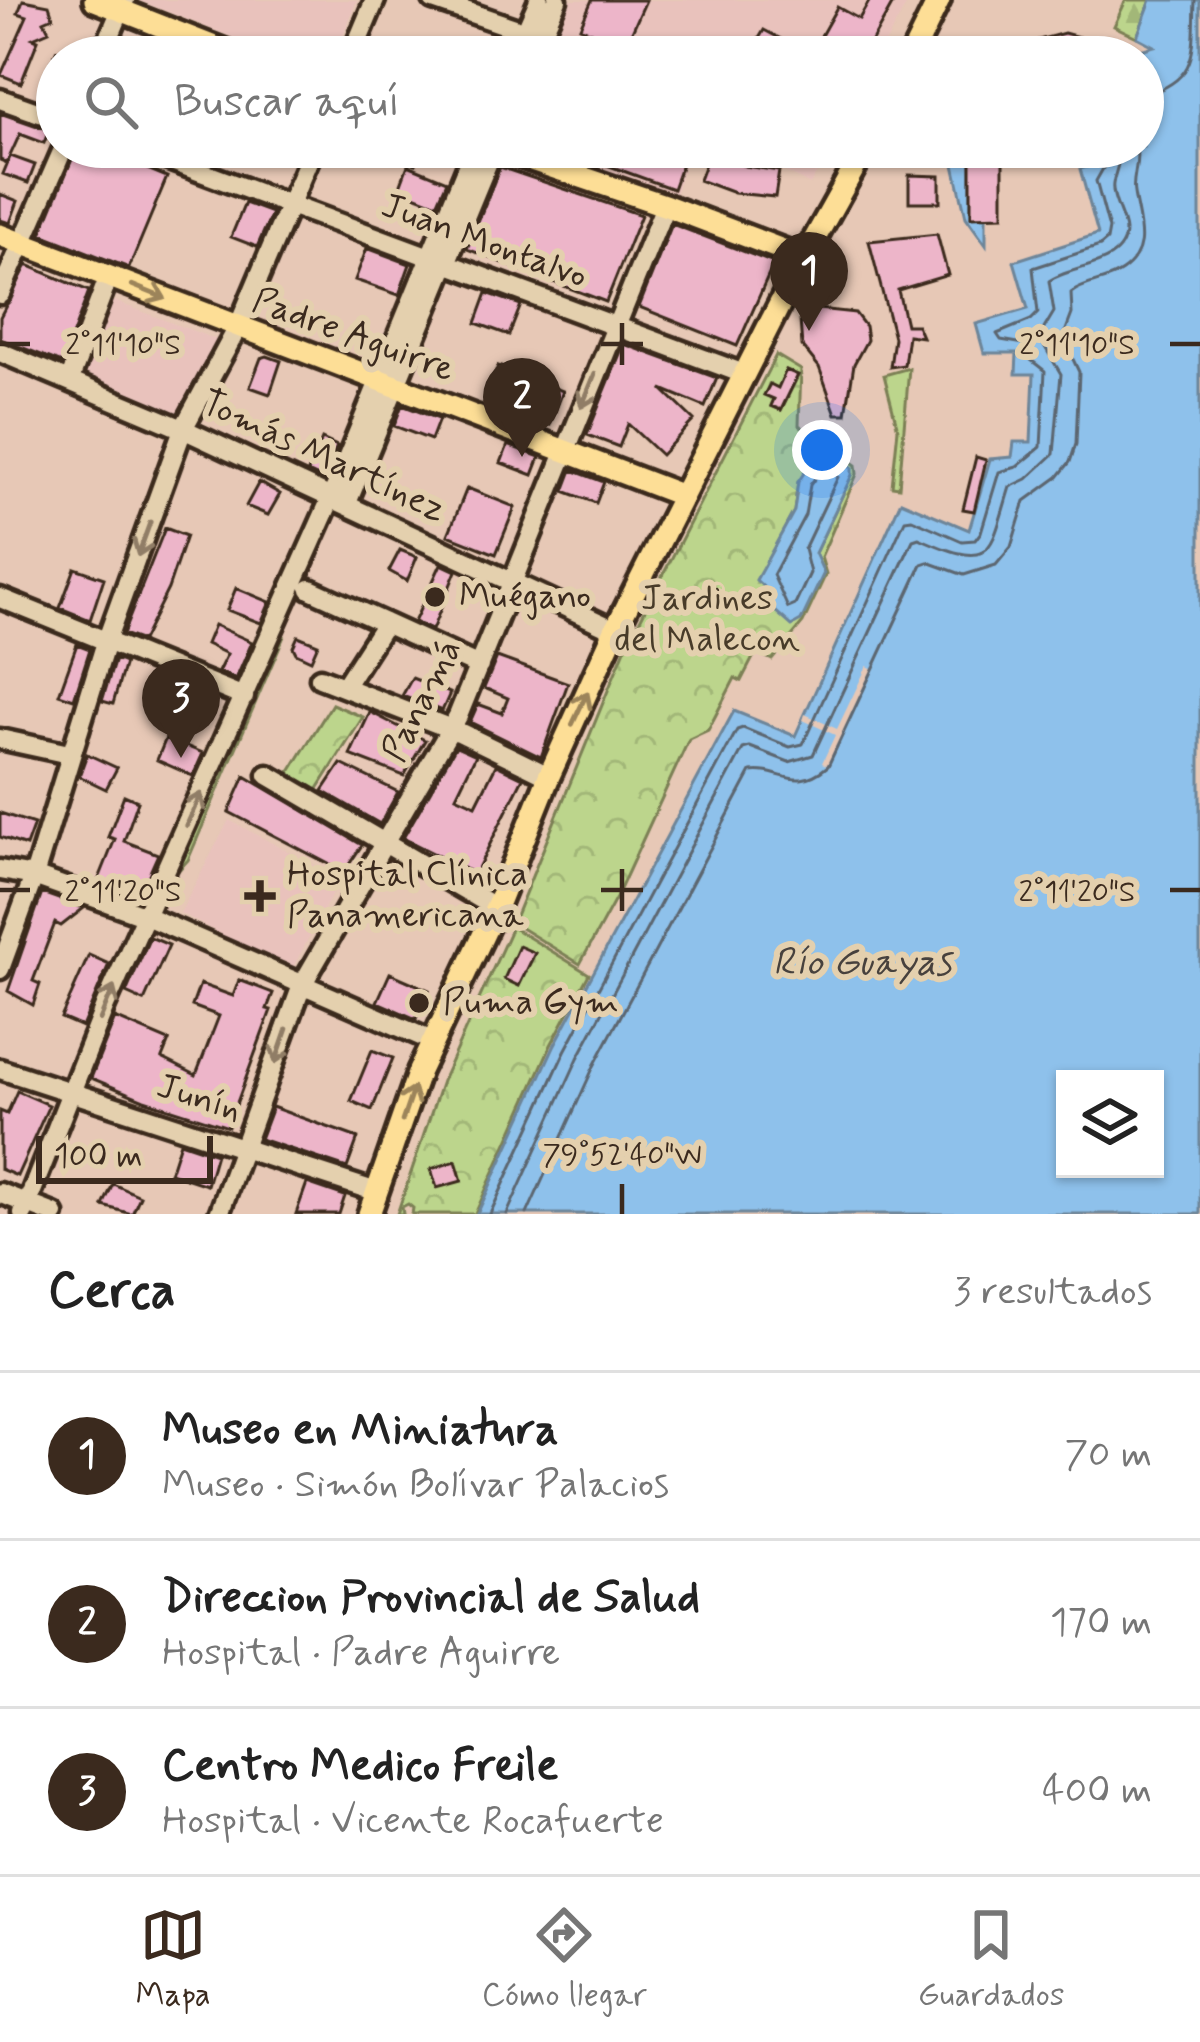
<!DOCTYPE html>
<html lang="es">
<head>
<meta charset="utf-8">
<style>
	body { margin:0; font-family:Mynerve,sans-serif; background:#f6f6f6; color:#222 }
	.controls { position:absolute; right:36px; bottom:36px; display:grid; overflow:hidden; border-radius:0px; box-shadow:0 3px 9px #0004 }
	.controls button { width:108px; height:108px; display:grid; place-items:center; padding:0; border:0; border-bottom:3px solid #e0e0e0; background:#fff; color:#222; font:60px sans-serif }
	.scale { position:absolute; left:36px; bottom:30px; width:177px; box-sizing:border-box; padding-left:12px; border:6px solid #3b2a1e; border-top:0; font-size:33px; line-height:42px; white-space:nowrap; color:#3b2a1e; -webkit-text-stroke:9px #e4d0ae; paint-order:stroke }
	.you { position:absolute; left:822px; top:450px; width:42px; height:42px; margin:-30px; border:9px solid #fff; border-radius:50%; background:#1a73e8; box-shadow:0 0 0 18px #1a73e833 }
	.badge { display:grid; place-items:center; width:78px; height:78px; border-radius:50%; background:#3b2a1e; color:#fff; font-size:39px; font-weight:700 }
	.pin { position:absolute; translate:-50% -99px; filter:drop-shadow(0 3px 6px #0008) }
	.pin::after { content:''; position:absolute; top:63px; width:42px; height:36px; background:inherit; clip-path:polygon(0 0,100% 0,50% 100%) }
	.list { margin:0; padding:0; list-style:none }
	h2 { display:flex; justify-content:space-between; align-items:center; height:156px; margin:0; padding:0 48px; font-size:51px }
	h2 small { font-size:39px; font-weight:400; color:#767676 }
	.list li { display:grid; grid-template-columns:78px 1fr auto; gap:36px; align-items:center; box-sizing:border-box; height:168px; padding:0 48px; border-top:3px solid #e0e0e0 }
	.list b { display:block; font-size:45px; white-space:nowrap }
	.list p { margin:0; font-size:39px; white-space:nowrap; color:#767676 }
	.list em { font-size:39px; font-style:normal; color:#767676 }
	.icon { flex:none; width:66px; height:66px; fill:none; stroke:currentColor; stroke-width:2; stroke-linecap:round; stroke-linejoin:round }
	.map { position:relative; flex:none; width:1200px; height:1214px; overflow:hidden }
	.search { position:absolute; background:#fff; box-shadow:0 3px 9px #0004; left:36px; right:36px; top:36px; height:132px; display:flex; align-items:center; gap:30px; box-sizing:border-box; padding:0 42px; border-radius:66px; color:#767676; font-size:45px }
	.sheet { height:660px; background:#fff }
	nav { display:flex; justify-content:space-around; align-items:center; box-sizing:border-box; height:168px; border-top:3px solid #e0e0e0; background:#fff; font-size:33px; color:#767676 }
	nav a { display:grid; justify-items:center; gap:6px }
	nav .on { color:#3b2a1e }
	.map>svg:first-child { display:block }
	.built { fill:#e9c2bc }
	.grass { fill:url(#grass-tufts); stroke:#7c8055; stroke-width:3 }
	.forest { fill:url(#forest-firs); stroke:#7c8055; stroke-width:3 }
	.park { fill:url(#park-crowns); stroke:#7c8055; stroke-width:3; fill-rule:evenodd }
	.pitch { fill:#bcd58c; stroke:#7c8055; stroke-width:3 }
	.water { fill:#8ec1eb; stroke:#6d8599; stroke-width:3; fill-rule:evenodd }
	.pier { fill:#e7c8b6 }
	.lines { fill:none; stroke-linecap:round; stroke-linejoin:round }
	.shore { stroke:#5c6670; stroke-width:3 }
	.building { fill:#edb5c9; stroke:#3b2a1e; stroke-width:3 }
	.minor-casing { stroke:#3b2a1e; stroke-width:27 }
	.major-casing { stroke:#3b2a1e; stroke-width:30 }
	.minor { stroke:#e4d0ae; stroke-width:18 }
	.major { stroke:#fdde96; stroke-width:21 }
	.oneway { stroke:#9c845a }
	.oneway2 { stroke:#907d66 }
	.ticks { fill:none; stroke:#3b2a1e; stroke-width:4.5 }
	.poi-dot { fill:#3b2a1e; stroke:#e4d0ae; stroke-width:4.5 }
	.labels { text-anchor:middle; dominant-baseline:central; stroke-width:12; stroke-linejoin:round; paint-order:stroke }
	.street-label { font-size:36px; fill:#3b2a1e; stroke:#e4d0ae }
	.poi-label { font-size:36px; fill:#3b2a1e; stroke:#e4d0ae; text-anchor:start }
	.park-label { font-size:36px; fill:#483b29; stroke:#e4d0ae }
	.water-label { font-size:39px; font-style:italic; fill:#47413d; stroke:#e4d0ae }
	.ticks-label { font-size:30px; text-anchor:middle; fill:#3b2a1e; stroke:#e4d0ae; stroke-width:12; stroke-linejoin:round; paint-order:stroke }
</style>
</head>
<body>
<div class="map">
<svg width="1200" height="1214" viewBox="0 0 1200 1214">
	<defs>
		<pattern id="grass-tufts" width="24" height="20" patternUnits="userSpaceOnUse" patternTransform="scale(3)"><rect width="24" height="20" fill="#bcd58c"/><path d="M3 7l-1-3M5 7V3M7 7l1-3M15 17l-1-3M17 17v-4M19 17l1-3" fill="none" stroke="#a2b778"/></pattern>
		<pattern id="forest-firs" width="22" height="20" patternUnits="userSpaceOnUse" patternTransform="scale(3)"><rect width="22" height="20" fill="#bcd58c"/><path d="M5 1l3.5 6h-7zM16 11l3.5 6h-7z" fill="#a2b778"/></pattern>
		<pattern id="park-crowns" width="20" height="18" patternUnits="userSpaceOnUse" patternTransform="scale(3)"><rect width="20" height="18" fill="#bcd58c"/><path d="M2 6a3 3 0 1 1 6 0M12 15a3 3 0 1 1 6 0" fill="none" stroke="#a2b778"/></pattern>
	</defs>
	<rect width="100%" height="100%" fill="#e7c8b6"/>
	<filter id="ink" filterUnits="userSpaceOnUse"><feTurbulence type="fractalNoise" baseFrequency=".00833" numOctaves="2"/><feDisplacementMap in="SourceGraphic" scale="24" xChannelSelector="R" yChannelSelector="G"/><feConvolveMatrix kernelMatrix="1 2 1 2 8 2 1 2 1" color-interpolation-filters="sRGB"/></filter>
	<g filter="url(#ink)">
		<!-- built -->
		<path class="built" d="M137 0H357L335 57H283Z
			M566 0H909L878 57H542Z
			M122 34 184 57H114Z
			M534 147H691L674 197Z
			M739 147H831L810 185Z
			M109 299 217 340 174 421 79 379Z
			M229 820 340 879 291 971 180 913Z"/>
		<!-- grass -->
		<path class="grass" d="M909 368 899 487 892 486 898 429 884 375Z
			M279 633 284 636 188 860 177 872Z"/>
		<!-- forest -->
		<path class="forest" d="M1126 0H1151L1137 37 1114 26Z"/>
		<!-- park -->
		<path class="park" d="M776 355 801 370 799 425 856 465 857 474 821 557 826 574 803 623 772 660 756 652 741 681 735 678 708 730 689 739 616 898 580 964 513 923 625 649ZM786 370 798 376 781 410 771 406 774 399 765 395 769 384 778 388ZM852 475 815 553 773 596 757 580 794 511 798 482Z
			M332 704 363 717 316 792 288 775Z
			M512 927 589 974 551 1045 475 1214H412L413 1208 408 1204 402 1207 403 1214H397L442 1081Z"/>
		<!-- pitch -->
		<path class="pitch" d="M574 34 622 53 620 57H565Z"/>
		<!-- water -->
		<path class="water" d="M1151 0H1200V1214H477L554 1046 734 711 795 736 901 501 969 530 990 459 1012 457 1014 442H1031L1034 374H1016L1017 353H984L976 324 1028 309 1014 261 1098 234 1080 169 1094 165 1089 151 1095 147H1143V57H1117L1154 46 1137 37ZM1065 1079H1155V1169H1065Z
			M950 147H971V216L986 217V245L966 217Z
			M828 457 852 467V475L815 553 824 573 801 621 792 626 767 604 772 595 756 580 794 511 798 482 810 464Z"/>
		<!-- pier -->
		<path class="pier" d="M867 666 874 669 829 766 822 763 835 735 803 720 805 714 837 729Z"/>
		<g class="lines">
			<!-- shore -->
			<path class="shore" d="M1143 96C1200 79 1193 52 1195 0
				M829 470 835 471 838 477 804 549 810 573 795 605 788 608 773 575 805 515 810 485 818 474Z
				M490 1214 565 1051 737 730 743 728 790 747 803 744 905 520 912 519 962 541 975 540 981 532 999 472 1017 467 1041 447 1045 371 1031 360 1024 344 1001 340 997 334 1031 320 1038 313 1033 268 1100 246 1107 240 1109 229 1096 181 1105 165 1101 147
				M507 1214 578 1058 743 749 750 747 789 762 813 755 913 540 919 538C994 571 989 555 1010 487L1027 479 1054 454 1061 374 1039 337 1054 312 1049 281C1070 265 1125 268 1125 231 1124 216 1111 199 1113 184 1115 169 1122 164 1117 147
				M527 1214 594 1066 751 772C782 768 794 794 828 766L922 564 928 562 964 575 996 565 1011 547 1025 501 1058 477 1070 462 1076 444 1079 372 1063 338 1072 314 1071 293C1085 282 1107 282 1122 271 1152 250 1138 222 1134 193 1131 178 1140 164 1136 147"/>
		</g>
		<!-- building -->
		<path class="building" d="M23 0 49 5 53 17 44 21 49 31 33 38 38 40 21 83 1 75 27 16 18 13Z
			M592 0H646L625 47 580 27Z
			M870 0H895L863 57H809L837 7 859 19Z
			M764 30 783 40 773 57H748Z
			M1064 33 1090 40 1109 57H1028L1024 44Z
			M57 49V99L39 91Z
			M0 113 49 130 44 143 20 134 10 156 35 165 28 183 3 174 10 157 7 163 0 160Z
			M77 147H94L167 177 129 268 41 234Z
			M372 147H422L416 164Z
			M620 147 633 152 635 147H688L673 189 560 148Z
			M971 147H1003V216L971 217Z
			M709 153 745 166 779 171 775 197 734 193 699 180Z
			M408 165 447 181 437 204 399 189Z
			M500 167 641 215 606 302 467 249Z
			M909 175 940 176V202H909Z
			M0 194 18 201 10 223 0 220Z
			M245 203 272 213 257 247 231 237Z
			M672 224 774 263 737 346 639 307Z
			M937 234 948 275 898 290 906 325H917L922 337 908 335 904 365 890 367 894 338 869 241Z
			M367 248 410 264 399 295 355 280Z
			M27 265 89 291 62 363 0 339V317Z
			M487 293 521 305 509 335 476 323Z
			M818 309 855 313 865 326 867 340 854 364 846 414H836L819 367 802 346 800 320Z
			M624 344 717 378 705 407 662 389 694 420 661 455 628 424 619 447 587 435Z
			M267 356 281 361 270 394 250 387 261 358Z
			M498 366 563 391 550 425 485 399Z
			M786 370 798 375 781 410 771 406 774 399 764 395 770 384 778 388Z
			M402 405 439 419 431 440 394 426Z
			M322 439 337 446 323 479 308 472Z
			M508 445 540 457 533 475 501 463Z
			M976 457 986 460 974 511 963 509Z
			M572 470 604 482 596 503 564 491Z
			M259 482 280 494 268 515 246 506Z
			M467 488 515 507 496 554 448 535Z
			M165 528 186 536 168 589 142 641 123 634Z
			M400 550 417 557 407 581 389 571Z
			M441 564 456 571 432 630 414 622Z
			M75 568 104 578 90 620 60 608Z
			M236 588 270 602 261 623 227 610Z
			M214 625 252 642 236 679 218 672 227 654 206 644Z
			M298 636 318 644 311 660 296 653 293 647Z
			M77 644 90 649 74 699 59 694Z
			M497 657 568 683 541 757 470 722 478 704 502 713 508 698 484 688Z
			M115 659 125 663 113 704 102 701Z
			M412 678 450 693 442 711 402 696Z
			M370 712 425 740 404 776 350 755Z
			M166 738 203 753 193 776 157 760Z
			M456 746 476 755 456 796 476 805 496 765 523 778 475 874 403 838Z
			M87 754 117 768 106 789 79 776Z
			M341 764 398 792 380 824 323 791Z
			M245 776 362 845 344 872 229 812Z
			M124 795 138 801 124 841 158 854 138 899 97 884 115 839 108 837Z
			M0 813 34 824 26 846 0 837Z
			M42 893 84 908 61 926 55 923 33 981 40 984 33 1005 8 991Z
			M150 937 169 945 144 1001 126 993Z
			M519 946 535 953 519 986 504 979Z
			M89 955 109 964 82 1027 61 1018Z
			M390 973 429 990 416 1019 377 1002Z
			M239 980 273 993 267 1009 271 1010 228 1127 144 1100 91 1078 115 1018 169 1041 162 1058 196 1075 219 1016 192 1006 200 984 233 996Z
			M372 1050 393 1058 372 1110 351 1101Z
			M17 1091 49 1105 17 1176 0 1169V1111L7 1114Z
			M272 1107 358 1138 347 1168 260 1139Z
			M180 1142 216 1154 207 1185 170 1173Z
			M456 1161 462 1181 437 1188 431 1169Z
			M307 1183 345 1196 339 1214H296Z
			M113 1184 140 1196 132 1214 103 1206Z"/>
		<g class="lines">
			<!-- minor casing -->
			<g class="minor-casing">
				<path id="minor" d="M433 0 541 37
					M101 57 125 0
					M351 57 375 0
					M514 57 539 0
					M532 57 557 0
					M0 99 57 119
					M134 147 744 374
					M0 294 64 147
					M0 352 183 429 615 630
					M70 379 109 276
					M347 503 494 147
					M310 589 479 666
					M0 598 244 697
					M320 678 459 732 549 776
					M344 687 385 623
					M0 739 69 754
					M268 775 496 908
					M0 870 34 876 146 916 432 1041
					M0 969 34 876 106 642 183 429 238 327 314 147
					M0 1069 377 1192
					M0 1193 54 1214
					M23 1214 105 1006 332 496 475 147
					M219 1214 302 985 458 716 665 206"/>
			</g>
			<!-- major casing -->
			<g class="major-casing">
				<path id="major" d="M95 0 240 57
					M911 57 939 0
					M493 147 667 206 804 258
					M0 235 683 496
					M369 1214 419 1071 496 908 549 776 615 630 795 274 866 147"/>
			</g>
			<!-- minor -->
			<use href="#minor" class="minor"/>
			<!-- major -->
			<use href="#major" class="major"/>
		</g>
		<!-- one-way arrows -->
		<defs><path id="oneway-shaft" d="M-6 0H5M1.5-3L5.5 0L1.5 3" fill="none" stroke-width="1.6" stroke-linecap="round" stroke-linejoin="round" transform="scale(3)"/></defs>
		<g class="oneway">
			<use href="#oneway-shaft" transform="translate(149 292) rotate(22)"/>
			<use href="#oneway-shaft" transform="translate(580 708) rotate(-65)"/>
			<use href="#oneway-shaft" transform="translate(408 1104) rotate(-71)"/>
		</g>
		<g class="oneway2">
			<use href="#oneway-shaft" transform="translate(588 391) rotate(112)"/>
			<use href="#oneway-shaft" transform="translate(144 539) rotate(110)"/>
			<use href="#oneway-shaft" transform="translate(194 809) rotate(-66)"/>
			<use href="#oneway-shaft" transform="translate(107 1003) rotate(-67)"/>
			<use href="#oneway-shaft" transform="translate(281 1046) rotate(109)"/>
		</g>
	</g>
	<!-- ticks -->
	<path class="ticks" d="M622 323V365M0 344H30M601 344H643M1170 344H1200M622 869V911M0 890H30M601 890H643M1170 890H1200M622 1184V1214"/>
	<!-- markers -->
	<g class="poi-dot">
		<circle cx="435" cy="597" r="12"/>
		<path d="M254 878h12v12h12v12h-12v12h-12v-12h-12v-12h12z"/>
		<circle cx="419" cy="1003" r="12"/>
	</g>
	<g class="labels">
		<!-- street labels -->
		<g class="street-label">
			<text transform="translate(484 242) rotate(20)">Juan Montalvo</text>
			<text transform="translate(353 336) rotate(20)">Padre Aguirre</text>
			<text transform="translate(323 457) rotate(25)">Tomás Martínez</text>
			<text transform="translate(423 701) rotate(-63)">Panamá</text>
			<text transform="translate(199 1099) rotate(18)">Junín</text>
		</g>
		<!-- poi labels -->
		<g class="poi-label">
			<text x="459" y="597">Muégano</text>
			<text x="287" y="875">Hospital Clínica<tspan x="287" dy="41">Panamericana</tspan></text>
			<text x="443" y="1003">Puma Gym</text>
		</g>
		<!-- park labels -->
		<g class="park-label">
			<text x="707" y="599">Jardines<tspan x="707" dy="41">del Malecon</tspan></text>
		</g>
		<!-- water labels -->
		<g class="water-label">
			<text x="862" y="963">Río Guayas</text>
		</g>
	</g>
	<g class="ticks-label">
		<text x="123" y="354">2°11'10"S</text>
		<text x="1077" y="354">2°11'10"S</text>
		<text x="123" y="901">2°11'20"S</text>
		<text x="1077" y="901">2°11'20"S</text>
		<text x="622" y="1164">79°52'40"W</text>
	</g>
</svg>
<div class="controls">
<button><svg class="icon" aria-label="layers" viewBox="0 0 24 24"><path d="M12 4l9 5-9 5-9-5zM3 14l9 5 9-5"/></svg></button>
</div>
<div class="scale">100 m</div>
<div class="you"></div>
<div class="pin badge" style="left:809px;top:331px">1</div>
<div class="pin badge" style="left:522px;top:457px">2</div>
<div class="pin badge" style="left:181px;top:758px">3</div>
<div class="search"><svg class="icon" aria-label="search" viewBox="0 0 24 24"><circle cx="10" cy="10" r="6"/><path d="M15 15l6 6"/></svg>Buscar aquí</div>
</div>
<section class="sheet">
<h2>Cerca<small>3 resultados</small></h2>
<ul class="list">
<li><span class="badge">1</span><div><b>Museo en Miniatura</b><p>Museo · Simón Bolívar Palacios</p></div><em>70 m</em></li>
<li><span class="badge">2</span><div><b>Direccion Provincial de Salud</b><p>Hospital · Padre Aguirre</p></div><em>170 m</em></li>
<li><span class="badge">3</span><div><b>Centro Medico Freile</b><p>Hospital · Vicente Rocafuerte</p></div><em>400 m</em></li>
</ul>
</section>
<nav>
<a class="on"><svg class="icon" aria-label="map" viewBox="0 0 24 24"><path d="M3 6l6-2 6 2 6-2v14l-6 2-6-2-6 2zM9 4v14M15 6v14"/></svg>Mapa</a>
<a><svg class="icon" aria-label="directions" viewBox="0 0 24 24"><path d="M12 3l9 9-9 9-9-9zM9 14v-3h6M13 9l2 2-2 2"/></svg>Cómo llegar</a>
<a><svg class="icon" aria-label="saved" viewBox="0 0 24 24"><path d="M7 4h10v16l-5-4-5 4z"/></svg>Guardados</a>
</nav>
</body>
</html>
